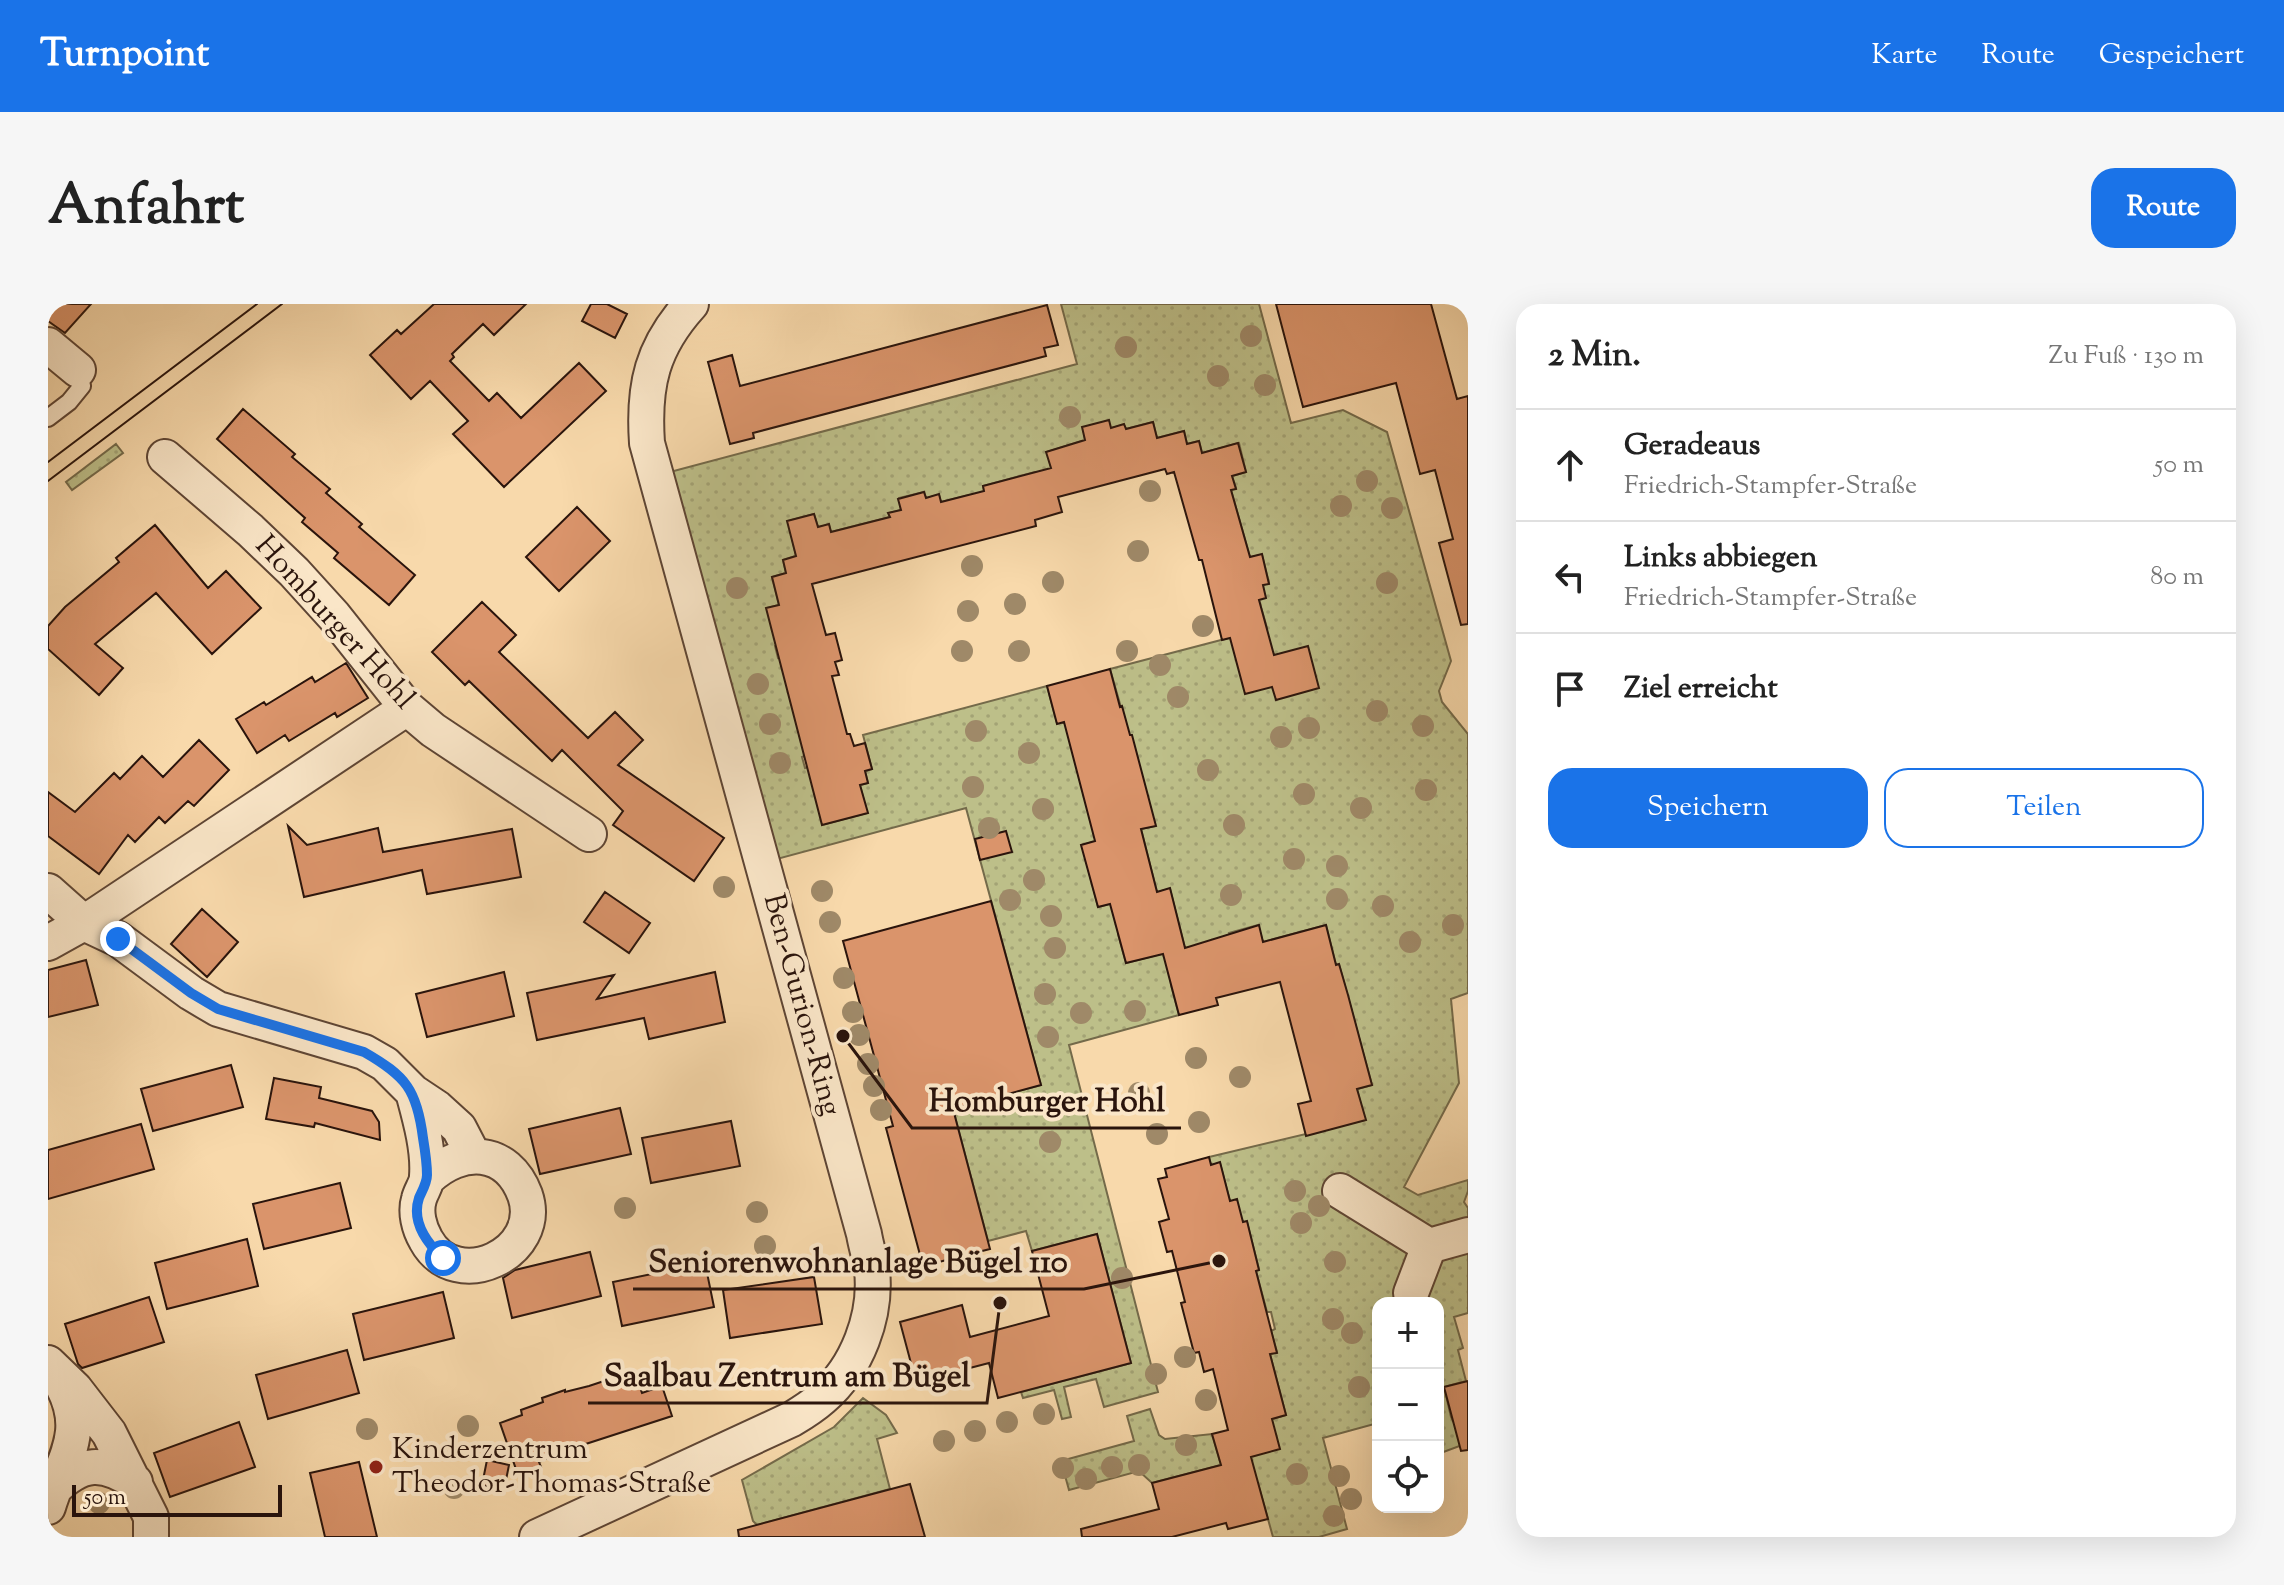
<!DOCTYPE html>
<html lang="de">
<head>
<meta charset="utf-8">
<style>
	body { margin:0; font-family:"Sorts Mill Goudy",serif; background:#f6f6f6; color:#222 }
	.controls { position:absolute; right:24px; bottom:24px; display:grid; overflow:hidden; border-radius:16px; box-shadow:0 8px 32px #0002 }
	.controls button { width:72px; height:72px; display:grid; place-items:center; padding:0; border:0; border-bottom:2px solid #e0e0e0; background:#fff; color:#222; font:40px sans-serif }
	.scale { position:absolute; left:24px; bottom:20px; width:210px; box-sizing:border-box; padding-left:8px; border:4px solid #2a140c; border-top:0; font-size:22px; line-height:28px; white-space:nowrap; color:#2a140c; -webkit-text-stroke:6px #fae6c8; paint-order:stroke }
	.stop { position:absolute; width:24px; height:24px; margin:-18px; border:6px solid #1a73e8; border-radius:50%; background:#fff }
	.stop.end { background:#1a73e8; border-color:#fff; box-shadow:0 2px 8px #0008 }
	.list { margin:0; padding:0; list-style:none }
	h2 { display:flex; justify-content:space-between; align-items:center; height:104px; margin:0; padding:0 32px; font-size:34px }
	h2 small { font-size:26px; font-weight:400; color:#767676 }
	.list li { display:grid; grid-template-columns:52px 1fr auto; gap:24px; align-items:center; box-sizing:border-box; height:112px; padding:0 32px; border-top:2px solid #e0e0e0 }
	.list b { display:block; font-size:30px; white-space:nowrap }
	.list p { margin:0; font-size:26px; white-space:nowrap; color:#767676 }
	.list em { font-size:26px; font-style:normal; color:#767676 }
	.actions { display:flex; gap:16px; padding:24px 32px }
	.actions a { flex:1; padding:18px 0; border:2px solid #1a73e8; border-radius:24px; text-align:center; font-size:28px; color:#1a73e8 }
	.actions .main { background:#1a73e8; color:#fff }
	.icon { flex:none; width:44px; height:44px; fill:none; stroke:currentColor; stroke-width:2; stroke-linecap:round; stroke-linejoin:round }
	.map { position:relative; flex:none; width:1420px; height:1233px; overflow:hidden; border-radius:24px }
	header { display:flex; align-items:center; gap:48px; box-sizing:border-box; height:112px; padding:0 40px; background:#1a73e8; color:#fff }
	header strong { font-size:38px }
	nav { display:flex; gap:44px; margin-inline-start:auto; font-size:28px }
	.intro { display:flex; align-items:center; justify-content:space-between; box-sizing:border-box; height:192px; padding:0 48px }
	h1 { margin:0; font-size:56px }
	.button { padding:20px 36px; border-radius:24px; background:#1a73e8; color:#fff; font-size:28px; font-weight:700 }
	main { display:flex; gap:48px; padding:0 48px }
	aside { flex:1; background:#fff; border-radius:24px; box-shadow:0 8px 32px #0002 }
	.map>svg:first-child { display:block }
	.grass { fill:url(#grass-dots); stroke:#746a4a; stroke-width:2 }
	.building { fill:#da946b; stroke:#2a140c; stroke-width:2 }
	.lines { fill:none; stroke-linecap:round; stroke-linejoin:round }
	.lane-casing { stroke:#5e4534; stroke-width:20 }
	.street-casing { stroke:#5e4534; stroke-width:38 }
	.lane { stroke:#fae6c8; stroke-width:16 }
	.street { stroke:#fae6c8; stroke-width:34 }
	.tram { stroke:#2a140c; stroke-width:2 }
	.tree { fill:#9f8968 }
	.route { stroke:#1a73e8; stroke-width:10 }
	.poi-dot { fill:#8f2418; stroke:#fae6c8; stroke-width:3 }
	.labels { text-anchor:middle; dominant-baseline:central; stroke-width:8; stroke-linejoin:round; paint-order:stroke }
	.street-label { font-size:30px; fill:#2a140c; stroke:#fae6c8 }
	.poi-label { font-size:30px; fill:#2a140c; stroke:#fae6c8; text-anchor:start }
	.leader { fill:none; stroke:#2a140c; stroke-width:3 }
	.callout-dot { fill:#2a140c; stroke:#fae6c8; stroke-width:3 }
	.callout-label { font-size:32px; text-anchor:middle; font-weight:bold; fill:#2a140c; stroke:#fae6c8; stroke-width:8; stroke-linejoin:round; paint-order:stroke }
</style>
</head>
<body>
<header>
<strong>Turnpoint</strong>
<nav><a>Karte</a><a>Route</a><a>Gespeichert</a></nav>
</header>
<div class="intro"><h1>Anfahrt</h1><a class="button">Route</a></div>
<main>
<div class="map">
<svg width="1420" height="1233" viewBox="0 0 1420 1233">
	<defs>
		<pattern id="grass-dots" width="8" height="8" patternUnits="userSpaceOnUse" patternTransform="scale(2)"><rect width="8" height="8" fill="#bdbf89"/><path d="M2 2h.1M6 6h.1" fill="none" stroke="#a3a375" stroke-width="1.8" stroke-linecap="round"/></pattern>
	</defs>
	<rect width="100%" height="100%" fill="#f8d9ab"/>
	<filter id="stains"><feTurbulence type="fractalNoise" baseFrequency=".0025" numOctaves="4"/><feColorMatrix values="0 0 0 0 .2 0 0 0 0 .09 0 0 0 0 .02 0 0 0 .5 -.17"/></filter>
	<radialGradient id="worn" r=".72"><stop offset=".6" stop-color="#630" stop-opacity="0"/><stop offset="1" stop-color="#630" stop-opacity=".3"/></radialGradient>
	<!-- grass -->
	<path class="grass" d="M1013 0H1211L1243 119 1295 106 1339 128 1403 357 1391 387 1394 398 1420 430V689L1403 695 1411 779 1356 883 1370 891 1420 876V887L1416 898 1420 904V1009L1406 1013 1415 1044 1410 1046 1418 1077 1396 1083 1403 1113 1417 1140 1390 1150V999H1330V1119L1275 1134 1299 1225 1271 1233H1225L1211 1183 1193 1155 1224 1115 1238 1111 1222 1050 1229 1048 1223 1027 1227 1025 1223 1008H1219L1208 967 1211 965 1199 918H1195L1182 897 1172 859 1163 861 1161 853 1317 816 1309 785 1324 781 1291 660 1288 661 1278 621 1215 638 1210 621 1181 629 1183 637 1137 644 1122 585 1109 588 1093 525 1107 522 1062 365 1219 324 1211 296 1215 281 1221 279 1214 251 1202 253 1183 186 1188 184 1184 172 1198 168 1191 139 1154 149 1151 137 1139 140 1136 127 1109 134 1105 118 1078 125 1076 121 1063 124 1035 123 1037 136 999 148 1005 171 987 168 935 182 937 190 921 191 893 198 891 191 878 194 876 188 851 194 853 206 841 209 842 213 783 228 781 221 770 223 766 210 740 217 748 252 735 256 738 269 724 273 731 301 719 304 731 340 727 342 730 354 742 351 762 451 754 453 757 464 770 461 774 521 819 509 812 481 820 479 817 467 824 465 815 431 999 382 1009 419 1020 417C1026 458 1035 497 1052 536L1034 541 1050 603 1069 598 1070 630 1078 659 1121 648 1123 681 1131 711 1021 741 1110 1088 1056 1103 1048 1075 1016 1083 1023 1113 1014 1115 1006 1086 975 1094 973 1088 1083 1059 1049 930 984 947 978 927 940 937 905 805 993 781 918 504 714 559 607 172 1029 60Z
		M68 140 75 149 24 186 18 178Z
		M815 1094 838 1111 849 1129 829 1135 842 1185 709 1221 705 1217 694 1176 786 1123Z
		M1102 1105 1111 1131 1117 1135 1164 1130 1173 1161 1104 1179 1091 1167 1021 1186 1013 1157 1086 1137 1079 1112Z"/>
	<!-- building -->
	<path class="building" d="M0 0H43L17 29 0 17Z
		M386 0H478L446 31 435 20 404 50 406 53 402 57 441 97 449 89 473 114 531 59 558 87 456 183 405 130 420 117 382 77 363 95 322 51 349 26 353 30Z
		M543 0H559L579 10 567 34 534 17Z
		M1228 0H1383L1409 95 1420 92V320L1413 321 1391 239 1405 235 1387 166 1372 170 1348 79 1255 103Z
		M999 1 1010 41 996 44 998 52 705 129 706 134 682 140 660 58 684 51 692 82Z
		M195 105 247 150 244 153 282 185 278 189 314 220 311 223 367 271 341 301 286 254 290 249 254 218 257 214 169 135Z
		M1061 116 1063 124 1076 120 1078 125 1105 118 1109 134 1136 127 1139 140 1151 137 1154 149 1190 139 1198 168 1184 172 1188 185 1183 186 1202 253 1214 250 1221 280 1215 281 1218 294 1211 296 1226 351 1260 342 1271 384 1228 396 1224 383 1197 390 1182 334 1174 336 1154 256H1151L1126 168 1119 170 1117 165 1010 193 1014 208 987 216 988 222 764 280 778 331 787 329 794 356 787 358 791 371 784 372 799 430H802L806 442 817 439 824 465 817 467 820 479 812 481 820 509 774 521 718 304 731 301 724 273 738 269 735 256 748 252 739 217 766 210 770 223 781 220 783 228 842 213 840 209 853 206 850 195 876 188 878 194 891 190 893 198 936 187 935 182 1003 164 998 148 1037 136 1034 123Z
		M529 203 562 237 511 287 478 253Z
		M107 221 160 284 178 267 213 304 164 350 108 289 47 340 75 364 51 391 0 345V322L17 303 71 258 68 254Z
		M434 298 468 331 451 348 503 398 540 434 567 408 595 436 570 461 676 534 646 577 565 521 575 507 514 446 504 457 421 377 417 381 384 348Z
		M298 359 320 394 289 413 287 409 241 437 237 431 209 449 188 415 216 398 218 401 264 373 267 378Z
		M1062 365 1072 403 1074 402 1082 431H1084L1108 522 1093 525 1109 588 1122 584 1137 644 1211 621 1215 638 1278 621 1288 661 1291 660 1300 691 1324 781 1309 785 1318 816 1258 832 1250 800 1263 797 1232 678 1168 694 1170 701 1131 711 1115 650 1078 659 1062 600 1050 603 1033 541 1047 537 1016 418 1009 420 999 382Z
		M151 436 181 466 146 502 140 497 117 519 111 513 87 538 80 531 51 570 0 532V488L27 508 66 469 72 475 94 452 115 473Z
		M240 522 259 541 330 524 335 548 464 525 473 573 379 590 374 566 256 593Z
		M958 527 964 548 932 556 927 535Z
		M557 588 602 619 581 649 536 618Z
		M943 597 993 781 905 805 942 945 875 962 838 824 845 822 795 637Z
		M154 605 190 638 159 673 123 640Z
		M38 656 50 701 0 713V666Z
		M456 668 466 712 379 733 368 690Z
		M667 668 677 718 601 735 596 714 489 736 479 689 566 671 549 695Z
		M183 761 195 803 105 827 93 785Z
		M226 774 273 783 271 794 324 807 331 818 332 836 267 819 266 823 218 815Z
		M572 804 583 850 492 870 481 825Z
		M683 817 692 862 603 879 594 834Z
		M93 820 106 865 0 895V846Z
		M1161 853 1163 861 1172 858 1182 897 1189 895 1195 918 1199 917 1211 966 1208 967 1229 1049 1222 1050 1238 1111 1224 1115 1232 1145 1203 1153 1220 1215 1180 1225 1178 1219 1124 1233H1034L1033 1225 1111 1205 1104 1179 1173 1161 1164 1130 1180 1126 1165 1065 1156 1068 1151 1048 1146 1049 1133 999 1137 998 1124 947 1119 948 1111 918 1121 915 1110 875 1119 873 1117 865Z
		M292 879 303 924 216 945 205 900Z
		M1049 930 1083 1059 950 1094 941 1059 868 1078 852 1018 914 1001 922 1033 1001 1012 984 947Z
		M199 935 210 982 119 1005 107 959Z
		M542 948 553 992 464 1014 455 974 467 966Z
		M657 959 666 1003 574 1022 565 978Z
		M766 973 774 1020 682 1034 675 986Z
		M395 988 406 1034 316 1056 305 1010Z
		M101 993 116 1038 34 1064 30 1060 17 1020Z
		M299 1046 311 1089 220 1115 208 1071Z
		M586 1067 594 1089 614 1082 624 1112 513 1148 491 1158 493 1163 470 1171 452 1119 474 1111 473 1106 495 1098 494 1094 517 1086V1088L541 1082Z
		M1420 1077V1146L1413 1147 1396 1083Z
		M191 1118 207 1163 122 1193 106 1149Z
		M439 1156 461 1161 456 1186 434 1181Z
		M311 1158 329 1233H277L262 1169Z
		M862 1180 877 1233H691L690 1226Z"/>
	<g class="lines">
		<!-- lane casing -->
		<g class="lane-casing">
			<path id="lane" d="M0 114 21 98 34 82 30 66"/>
		</g>
		<!-- street casing -->
		<g class="street-casing">
			<path id="street" d="M0 41 30 66
				M117 153 202 226 246 268 286 312 359 404 385 426 541 530
				M0 587 36 619 70 635 143 689 170 705 316 748 337 760 365 788 389 804 411 824 425 851
				M0 639 36 619 359 404
				M365 788C372 814 381 845 379 872 379 880 373 887 371 895 367 908 371 924 378 936 408 991 497 949 477 891 459 843 413 843 380 874
				M1292 887 1381 942 1420 931
				M1363 989 1381 942
				M0 1059 27 1085 61 1129 103 1213V1233
				M6 1185C34 1157 55 1157 87 1178
				M0 1203C14 1156 42 1128 12 1077
				M489 1233 744 1115C754 1109 765 1102 774 1094 809 1064 829 1012 824 966 822 954 818 942 816 930L599 139C595 81 604 43 643 0"/>
		</g>
		<!-- lane -->
		<use href="#lane" class="lane"/>
		<!-- street -->
		<use href="#street" class="street"/>
		<!-- tram -->
		<path class="tram" d="M0 158 209 0
			M0 177 234 0"/>
	</g>
	<!-- trees -->
	<g class="tree">
		<circle cx="1203" cy="32" r="11"/>
		<circle cx="1078" cy="43" r="11"/>
		<circle cx="1170" cy="72" r="11"/>
		<circle cx="1217" cy="81" r="11"/>
		<circle cx="1022" cy="113" r="11"/>
		<circle cx="1319" cy="177" r="11"/>
		<circle cx="1102" cy="187" r="11"/>
		<circle cx="1293" cy="202" r="11"/>
		<circle cx="1344" cy="204" r="11"/>
		<circle cx="1090" cy="247" r="11"/>
		<circle cx="924" cy="262" r="11"/>
		<circle cx="1005" cy="278" r="11"/>
		<circle cx="1339" cy="279" r="11"/>
		<circle cx="689" cy="284" r="11"/>
		<circle cx="967" cy="300" r="11"/>
		<circle cx="920" cy="307" r="11"/>
		<circle cx="1155" cy="322" r="11"/>
		<circle cx="914" cy="347" r="11"/>
		<circle cx="971" cy="347" r="11"/>
		<circle cx="1079" cy="347" r="11"/>
		<circle cx="1112" cy="361" r="11"/>
		<circle cx="710" cy="380" r="11"/>
		<circle cx="1130" cy="393" r="11"/>
		<circle cx="1329" cy="407" r="11"/>
		<circle cx="722" cy="420" r="11"/>
		<circle cx="1375" cy="422" r="11"/>
		<circle cx="1261" cy="424" r="11"/>
		<circle cx="928" cy="427" r="11"/>
		<circle cx="1233" cy="433" r="11"/>
		<circle cx="981" cy="449" r="11"/>
		<circle cx="732" cy="459" r="11"/>
		<circle cx="1160" cy="466" r="11"/>
		<circle cx="925" cy="483" r="11"/>
		<circle cx="1378" cy="486" r="11"/>
		<circle cx="1256" cy="490" r="11"/>
		<circle cx="1313" cy="504" r="11"/>
		<circle cx="995" cy="505" r="11"/>
		<circle cx="1186" cy="521" r="11"/>
		<circle cx="941" cy="524" r="11"/>
		<circle cx="1246" cy="555" r="11"/>
		<circle cx="1289" cy="562" r="11"/>
		<circle cx="986" cy="576" r="11"/>
		<circle cx="676" cy="583" r="11"/>
		<circle cx="774" cy="587" r="11"/>
		<circle cx="1183" cy="591" r="11"/>
		<circle cx="1289" cy="595" r="11"/>
		<circle cx="962" cy="596" r="11"/>
		<circle cx="1335" cy="602" r="11"/>
		<circle cx="1003" cy="612" r="11"/>
		<circle cx="782" cy="618" r="11"/>
		<circle cx="1405" cy="621" r="11"/>
		<circle cx="1362" cy="638" r="11"/>
		<circle cx="1007" cy="644" r="11"/>
		<circle cx="796" cy="674" r="11"/>
		<circle cx="997" cy="690" r="11"/>
		<circle cx="1087" cy="707" r="11"/>
		<circle cx="805" cy="708" r="11"/>
		<circle cx="1033" cy="709" r="11"/>
		<circle cx="811" cy="731" r="11"/>
		<circle cx="1000" cy="733" r="11"/>
		<circle cx="1148" cy="754" r="11"/>
		<circle cx="820" cy="760" r="11"/>
		<circle cx="1192" cy="773" r="11"/>
		<circle cx="826" cy="782" r="11"/>
		<circle cx="1091" cy="789" r="11"/>
		<circle cx="833" cy="806" r="11"/>
		<circle cx="1151" cy="818" r="11"/>
		<circle cx="1109" cy="830" r="11"/>
		<circle cx="1002" cy="838" r="11"/>
		<circle cx="1247" cy="887" r="11"/>
		<circle cx="1271" cy="902" r="11"/>
		<circle cx="577" cy="904" r="11"/>
		<circle cx="709" cy="908" r="11"/>
		<circle cx="1253" cy="919" r="11"/>
		<circle cx="717" cy="942" r="11"/>
		<circle cx="1287" cy="958" r="11"/>
		<circle cx="1074" cy="974" r="11"/>
		<circle cx="1285" cy="1015" r="11"/>
		<circle cx="1304" cy="1029" r="11"/>
		<circle cx="1137" cy="1053" r="11"/>
		<circle cx="1108" cy="1070" r="11"/>
		<circle cx="1311" cy="1083" r="11"/>
		<circle cx="1158" cy="1096" r="11"/>
		<circle cx="996" cy="1110" r="11"/>
		<circle cx="959" cy="1118" r="11"/>
		<circle cx="420" cy="1122" r="11"/>
		<circle cx="319" cy="1125" r="11"/>
		<circle cx="927" cy="1127" r="11"/>
		<circle cx="896" cy="1137" r="11"/>
		<circle cx="1138" cy="1141" r="11"/>
		<circle cx="1091" cy="1161" r="11"/>
		<circle cx="1064" cy="1163" r="11"/>
		<circle cx="1015" cy="1164" r="11"/>
		<circle cx="1249" cy="1170" r="11"/>
		<circle cx="1291" cy="1172" r="11"/>
		<circle cx="1038" cy="1175" r="11"/>
		<circle cx="406" cy="1184" r="11"/>
		<circle cx="1303" cy="1195" r="11"/>
		<circle cx="51" cy="1199" r="11"/>
		<circle cx="1286" cy="1212" r="11"/>
	</g>
	<g class="lines">
		<!-- route -->
		<path class="route" d="M70 635 143 689 170 705 316 748C358 772 369 786 375 834 377 846 379 859 379 871 379 879 374 887 371 894 363 918 379 939 395 954"/>
	</g>
	<!-- markers -->
	<circle class="poi-dot" cx="328" cy="1163" r="8"/>
	<g class="labels">
		<!-- street labels -->
		<g class="street-label">
			<text transform="translate(286 319) rotate(48)">Homburger Hohl</text>
			<text transform="translate(753 701) rotate(75)">Ben-Gurion-Ring</text>
		</g>
		<!-- poi labels -->
		<g class="poi-label">
			<text x="344" y="1146">Kinderzentrum<tspan x="344" dy="34">Theodor-Thomas-Straße</tspan></text>
		</g>
	</g>
	<!-- callouts -->
	<path class="leader" d="M795 732L864 824H1133M1171 957L1036 985H585M952 999L939 1099H540"/>
	<g class="callout-dot">
		<circle cx="795" cy="732" r="8"/>
		<circle cx="1171" cy="957" r="8"/>
		<circle cx="952" cy="999" r="8"/>
	</g>
	<g class="callout-label">
		<text x="999" y="807">Homburger Hohl</text>
		<text x="810" y="968">Seniorenwohnanlage Bügel 110</text>
		<text x="739" y="1082">Saalbau Zentrum am Bügel</text>
	</g>
	<rect width="100%" height="100%" filter="url(#stains)"/>
	<rect width="100%" height="100%" fill="url(#worn)"/>
</svg>
<div class="controls">
<button>+</button>
<button>−</button>
<button><svg class="icon" aria-label="locate" viewBox="0 0 24 24"><circle cx="12" cy="12" r="6"/><path d="M12 2v4M12 18v4M2 12h4M18 12h4"/></svg></button>
</div>
<div class="scale">50 m</div>
<div class="stop" style="left:395px;top:954px"></div>
<div class="stop end" style="left:70px;top:635px"></div>
</div>
<aside>
<h2>2 Min.<small>Zu Fuß · 130 m</small></h2>
<ul class="list">
<li><svg class="icon" aria-label="ahead" viewBox="0 0 24 24"><path d="M12 20V5M6 11l6-6 6 6"/></svg><div><b>Geradeaus</b><p>Friedrich-Stampfer-Straße</p></div><em>50 m</em></li>
<li><svg class="icon" aria-label="left" viewBox="0 0 24 24"><path d="M17 20v-9H6M10 6l-5 5 5 5"/></svg><div><b>Links abbiegen</b><p>Friedrich-Stampfer-Straße</p></div><em>80 m</em></li>
<li><svg class="icon" aria-label="arrive" viewBox="0 0 24 24"><path d="M6 21V4h12l-3 4 3 4H6"/></svg><div><b>Ziel erreicht</b></div></li>
</ul>
<div class="actions"><a class="main">Speichern</a><a>Teilen</a></div>
</aside>
</main>
</body>
</html>
